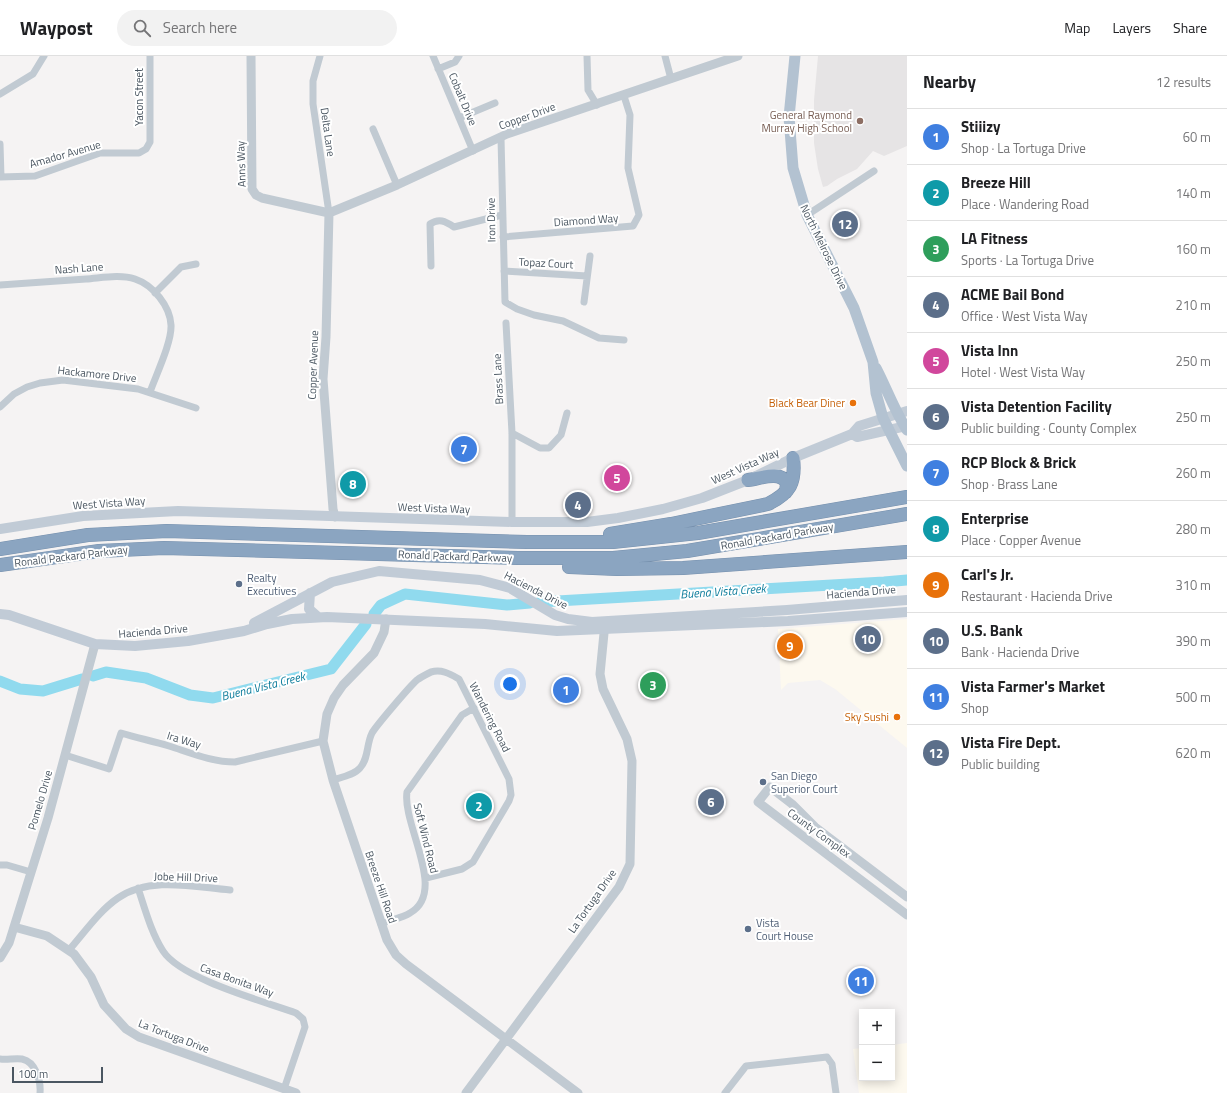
<!DOCTYPE html>
<html lang="en">
<head>
<meta charset="utf-8">
<style>
	body { margin:0; font-family:"Titillium Web",sans-serif; background:#f2f2f2; color:#202124 }
	.controls { position:absolute; right:12px; bottom:12px; display:grid; overflow:hidden; border-radius:0px; box-shadow:0 2px 10px #0003 }
	.controls button { width:36px; height:36px; display:grid; place-items:center; padding:0; border:0; border-bottom:1px solid #e0e0e0; background:#fff; color:#202124; font:20px sans-serif }
	.scale { position:absolute; left:12px; bottom:10px; width:91px; box-sizing:border-box; padding-left:4px; border:2px solid #4a5661; border-top:0; font-size:11px; line-height:14px; white-space:nowrap; color:#4a5661; -webkit-text-stroke:3px #fff; paint-order:stroke }
	.you { position:absolute; left:510px; top:628px; width:14px; height:14px; margin:-10px; border:3px solid #fff; border-radius:50%; background:#1a73e8; box-shadow:0 0 0 6px #1a73e833 }
	.badge { display:grid; place-items:center; width:26px; height:26px; border-radius:50%; background:#2563eb; color:#fff; font-size:13px; font-weight:700 }
	.pin { position:absolute; translate:-50% -50%; border:2px solid #fff; box-shadow:0 1px 4px #0006 }
	.list { margin:0; padding:0; list-style:none }
	h2 { display:flex; justify-content:space-between; align-items:center; height:52px; margin:0; padding:0 16px; font-size:17px }
	h2 small { font-size:13px; font-weight:400; color:#757577 }
	.list li { display:grid; grid-template-columns:26px 1fr auto; gap:12px; align-items:center; box-sizing:border-box; height:56px; padding:0 16px; border-top:1px solid #e0e0e0 }
	.list b { display:block; font-size:15px; white-space:nowrap }
	.list p { margin:0; font-size:13px; white-space:nowrap; color:#757577 }
	.list em { font-size:13px; font-style:normal; color:#757577 }
	.icon { flex:none; width:22px; height:22px; fill:none; stroke:currentColor; stroke-width:2; stroke-linecap:round; stroke-linejoin:round }
	.map { position:relative; flex:none; width:907px; height:1037px; overflow:hidden }
	header { display:flex; align-items:center; gap:24px; box-sizing:border-box; height:56px; padding:0 20px; background:#fff; border-bottom:1px solid #e0e0e0 }
	header strong { font-size:19px }
	nav { display:flex; gap:22px; margin-inline-start:auto; font-size:14px }
	.search { width:280px; height:36px; background:#f2f2f2; display:flex; align-items:center; gap:10px; box-sizing:border-box; padding:0 14px; border-radius:22px; color:#757577; font-size:15px }
	main { display:flex }
	aside { flex:1; background:#fff }
	.map>svg:first-child { display:block }
	.commercial { fill:#fdf9ef }
	.education { fill:#e6e4e5 }
	.lines { fill:none; stroke-linecap:round; stroke-linejoin:round }
	.river { stroke:#90daee; stroke-width:11 }
	.motorway-casing { stroke:#7690ad; stroke-width:14 }
	.minor { stroke:#c1cad2; stroke-width:7 }
	.tertiary { stroke:#c1cad2; stroke-width:9 }
	.secondary { stroke:#c1cbd6; stroke-width:10 }
	.primary { stroke:#b3c2d1; stroke-width:11 }
	.motorway { stroke:#8ba5c1; stroke-width:13 }
	.education-dot { fill:#8d6e63; stroke:#fff; stroke-width:1.5 }
	.food-dot { fill:#e8710a; stroke:#fff; stroke-width:1.5 }
	.service-dot { fill:#5c6f8a; stroke:#fff; stroke-width:1.5 }
	.labels { text-anchor:middle; dominant-baseline:central; stroke-width:4; stroke-linejoin:round; paint-order:stroke }
	.street-label { font-size:11px; fill:#4a5661; stroke:#fff }
	.education-label { font-size:11px; fill:#785e54; stroke:#fff; text-anchor:end }
	.food-label { font-size:11px; fill:#c56008; stroke:#fff; text-anchor:end }
	.service-label { font-size:11px; fill:#4e5e75; stroke:#fff; text-anchor:start }
	.water-label { font-size:12px; font-style:italic; fill:#0c7c9b; stroke:#fff }
</style>
</head>
<body>
<header>
<strong>Waypost</strong>
<div class="search"><svg class="icon" aria-label="search" viewBox="0 0 24 24"><circle cx="10" cy="10" r="6"/><path d="M15 15l6 6"/></svg>Search here</div>
<nav><a>Map</a><a>Layers</a><a>Share</a></nav>
</header>
<main>
<div class="map">
<svg width="907" height="1037" viewBox="0 0 907 1037">
	<rect width="100%" height="100%" fill="#f5f3f3"/>
	<!-- commercial -->
	<path class="commercial" d="M907 563V692L835 633 820 624 788 627 781 634 778 573Z
		M907 987V1037H859L853 993 862 992V1022H892V989Z"/>
	<!-- education -->
	<path class="education" d="M818 0H907V90L884 100 873 95 857 113 837 123 827 130 823 131 818 113 814 87V44Z"/>
	<g class="lines">
		<!-- river -->
		<path class="river" d="M540 546 884 526 907 524
			M374 558 381 549 405 538 507 549 530 547
			M93 620 106 616 146 622 190 639 213 642 331 613 366 568
			M0 625 20 633 43 635 82 623"/>
		<!-- motorway casing -->
		<g class="motorway-casing">
			<path id="motorway" d="M748 424C759 423 780 414 787 427L786 436
				M610 478 671 468 768 448C790 437 796 427 793 402
				M0 493 88 479 167 475 527 486H613L698 477 907 441
				M0 509 99 495 164 492 518 502H613L687 495 907 458
				M569 511 617 513 683 512 907 496"/>
		</g>
		<!-- minor -->
		<path class="minor" d="M320 0 313 25V48L329 157
			M433 0 473 95
			M587 0 588 34 597 49
			M665 0 671 23
			M438 13 455 6 459 0
			M0 38 33 18 44 0
			M459 62 495 47
			M373 73 397 129
			M501 82 505 246 517 253 534 259 563 265 599 282 624 284
			M0 88 1 121
			M0 121 35 120 100 97H139L146 93 150 86V0
			M807 159 874 115
			M503 181 633 170 639 159 628 112 630 59 624 40
			M431 210 430 168C439 162 445 165 454 171L502 159
			M504 215 587 220
			M0 229C29 227 57 225 86 223 101 222 120 218 135 223 153 229 170 250 171 269 172 286 156 319 150 336
			M155 237 181 211 196 208
			M584 246 590 200
			M506 267 512 377V466
			M0 351 14 338 27 331 40 327 63 324 138 333 196 352
			M512 377 540 392H549L561 379 567 357
			M65 699 109 713 121 677C137 682 153 685 169 690 191 697 212 706 235 706L323 685
			M333 724C342 721 354 719 360 712 369 702 366 689 372 677 376 670 410 630 417 624 421 621 427 618 431 616 442 613 450 618 459 623L509 723 511 739 509 745 473 806 462 813 426 822
			M0 809H7L31 816
			M138 832C145 853 151 876 163 895 181 923 263 945 296 957L303 963 305 971 284 1033
			M381 868C390 864 402 862 410 857 448 836 402 769 407 736L462 659 474 652
			M69 894C84 877 99 855 118 842 150 820 194 831 230 834
			M0 1003C7 1004 15 1002 22 1003 36 1006 41 1025 40 1037
			M725 1037 746 1010 827 1001 832 1008 836 1037"/>
		<!-- tertiary -->
		<path class="tertiary" d="M251 0 252 133 256 139 262 142 329 157 397 129 507 78 738 0
			M329 157 326 281 323 323 333 453 335 461
			M386 563 384 576 374 597 343 629 334 642 327 658 323 685 333 724 387 884 396 899 406 908 578 1037
			M907 841 815 771 792 748 770 731 758 746 907 859
			M14 871 47 880 74 898 91 921 104 949 126 973 139 981 296 1037
			M0 902 9 887 48 762 95 588
			M466 1037 619 831 630 808 632 705 627 683 603 633 600 618 605 567"/>
		<!-- secondary -->
		<path class="secondary" d="M852 378 857 381 907 370
			M0 473 83 460 178 455 512 466H587L618 462 663 453 702 442 748 424 793 402 852 378 859 370 907 355
			M310 537 309 553 318 561
			M0 558 9 559 95 588 135 590 188 585 244 575 267 568 292 563 327 561 485 568 557 575 788 565 907 556
			M254 567 332 526 379 515 480 524 510 532 555 559 568 563 592 566 787 554 907 544"/>
		<!-- primary -->
		<path class="primary" d="M795 0 789 61 793 112 807 159 854 252 873 306 876 337 883 362 907 410
			M876 312C887 333 894 354 907 374"/>
		<!-- motorway -->
		<use href="#motorway" class="motorway"/>
	</g>
	<!-- markers -->
	<circle class="education-dot" cx="860" cy="65" r="4"/>
	<g class="food-dot">
		<circle cx="853" cy="347" r="4"/>
		<circle cx="897" cy="661" r="4"/>
	</g>
	<g class="service-dot">
		<circle cx="239" cy="528" r="4"/>
		<circle cx="763" cy="726" r="4"/>
		<circle cx="748" cy="873" r="4"/>
	</g>
	<g class="labels">
		<!-- street labels -->
		<g class="street-label">
			<text transform="translate(139 41) rotate(-90)">Yacon Street</text>
			<text transform="translate(463 43) rotate(67)">Cobalt Drive</text>
			<text transform="translate(527 60) rotate(-20)">Copper Drive</text>
			<text transform="translate(328 76) rotate(82)">Delta Lane</text>
			<text transform="translate(65 98) rotate(-16)">Amador Avenue</text>
			<text transform="translate(241 108) rotate(-92)">Anns Way</text>
			<text transform="translate(491 164) rotate(-91)">Iron Drive</text>
			<text transform="translate(586 164) rotate(-4)">Diamond Way</text>
			<text transform="translate(824 191) rotate(64)">North Melrose Drive</text>
			<text transform="translate(546 207) rotate(3)">Topaz Court</text>
			<text transform="translate(79 212) rotate(-4)">Nash Lane</text>
			<text transform="translate(313 309) rotate(-88)">Copper Avenue</text>
			<text transform="translate(97 318) rotate(6)">Hackamore Drive</text>
			<text transform="translate(498 323) rotate(-93)">Brass Lane</text>
			<text transform="translate(745 410) rotate(-24)">West Vista Way</text>
			<text transform="translate(109 447) rotate(-4)">West Vista Way</text>
			<text transform="translate(434 452) rotate(2)">West Vista Way</text>
			<text transform="translate(777 480) rotate(-10)">Ronald Packard Parkway</text>
			<text transform="translate(71 500) rotate(-7)">Ronald Packard Parkway</text>
			<text transform="translate(455 500) rotate(2)">Ronald Packard Parkway</text>
			<text transform="translate(536 534) rotate(27)">Hacienda Drive</text>
			<text transform="translate(861 536) rotate(-5)">Hacienda Drive</text>
			<text transform="translate(153 575) rotate(-5)">Hacienda Drive</text>
			<text transform="translate(490 661) rotate(63)">Wandering Road</text>
			<text transform="translate(184 684) rotate(17)">Ira Way</text>
			<text transform="translate(40 744) rotate(-74)">Pomelo Drive</text>
			<text transform="translate(819 777) rotate(36)">County Complex</text>
			<text transform="translate(426 782) rotate(76)">Soft Wind Road</text>
			<text transform="translate(186 821) rotate(2)">Jobe Hill Drive</text>
			<text transform="translate(381 831) rotate(71)">Breeze Hill Road</text>
			<text transform="translate(592 845) rotate(-55)">La Tortuga Drive</text>
			<text transform="translate(237 924) rotate(20)">Casa Bonita Way</text>
			<text transform="translate(174 980) rotate(21)">La Tortuga Drive</text>
		</g>
		<!-- education labels -->
		<g class="education-label">
			<text x="852" y="59">General Raymond<tspan x="852" dy="13">Murray High School</tspan></text>
		</g>
		<!-- food labels -->
		<g class="food-label">
			<text x="845" y="347">Black Bear Diner</text>
			<text x="889" y="661">Sky Sushi</text>
		</g>
		<!-- service labels -->
		<g class="service-label">
			<text x="247" y="522">Realty<tspan x="247" dy="13">Executives</tspan></text>
			<text x="771" y="720">San Diego<tspan x="771" dy="13">Superior Court</tspan></text>
			<text x="756" y="867">Vista<tspan x="756" dy="13">Court House</tspan></text>
		</g>
		<!-- water labels -->
		<g class="water-label">
			<text transform="translate(723 535) rotate(-4)">Buena Vista Creek</text>
			<text transform="translate(263 630) rotate(-14)">Buena Vista Creek</text>
		</g>
	</g>
</svg>
<div class="controls">
<button>+</button>
<button>−</button>
</div>
<div class="scale">100 m</div>
<div class="you"></div>
<div class="pin badge" style="left:566px;top:634px;background:#3f7fe0">1</div>
<div class="pin badge" style="left:479px;top:750px;background:#0f9aa8">2</div>
<div class="pin badge" style="left:653px;top:629px;background:#2e9e5b">3</div>
<div class="pin badge" style="left:578px;top:449px;background:#5c6f8a">4</div>
<div class="pin badge" style="left:617px;top:422px;background:#d1479c">5</div>
<div class="pin badge" style="left:711px;top:746px;background:#5c6f8a">6</div>
<div class="pin badge" style="left:464px;top:393px;background:#3f7fe0">7</div>
<div class="pin badge" style="left:353px;top:428px;background:#0f9aa8">8</div>
<div class="pin badge" style="left:790px;top:590px;background:#e8710a">9</div>
<div class="pin badge" style="left:868px;top:583px;background:#5c6f8a">10</div>
<div class="pin badge" style="left:861px;top:925px;background:#3f7fe0">11</div>
<div class="pin badge" style="left:845px;top:168px;background:#5c6f8a">12</div>
</div>
<aside>
<h2>Nearby<small>12 results</small></h2>
<ul class="list">
<li><span class="badge" style="background:#3f7fe0">1</span><div><b>Stiiizy</b><p>Shop · La Tortuga Drive</p></div><em>60 m</em></li>
<li><span class="badge" style="background:#0f9aa8">2</span><div><b>Breeze Hill</b><p>Place · Wandering Road</p></div><em>140 m</em></li>
<li><span class="badge" style="background:#2e9e5b">3</span><div><b>LA Fitness</b><p>Sports · La Tortuga Drive</p></div><em>160 m</em></li>
<li><span class="badge" style="background:#5c6f8a">4</span><div><b>ACME Bail Bond</b><p>Office · West Vista Way</p></div><em>210 m</em></li>
<li><span class="badge" style="background:#d1479c">5</span><div><b>Vista Inn</b><p>Hotel · West Vista Way</p></div><em>250 m</em></li>
<li><span class="badge" style="background:#5c6f8a">6</span><div><b>Vista Detention Facility</b><p>Public building · County Complex</p></div><em>250 m</em></li>
<li><span class="badge" style="background:#3f7fe0">7</span><div><b>RCP Block &amp; Brick</b><p>Shop · Brass Lane</p></div><em>260 m</em></li>
<li><span class="badge" style="background:#0f9aa8">8</span><div><b>Enterprise</b><p>Place · Copper Avenue</p></div><em>280 m</em></li>
<li><span class="badge" style="background:#e8710a">9</span><div><b>Carl's Jr.</b><p>Restaurant · Hacienda Drive</p></div><em>310 m</em></li>
<li><span class="badge" style="background:#5c6f8a">10</span><div><b>U.S. Bank</b><p>Bank · Hacienda Drive</p></div><em>390 m</em></li>
<li><span class="badge" style="background:#3f7fe0">11</span><div><b>Vista Farmer's Market</b><p>Shop</p></div><em>500 m</em></li>
<li><span class="badge" style="background:#5c6f8a">12</span><div><b>Vista Fire Dept.</b><p>Public building</p></div><em>620 m</em></li>
</ul>
</aside>
</main>
</body>
</html>
